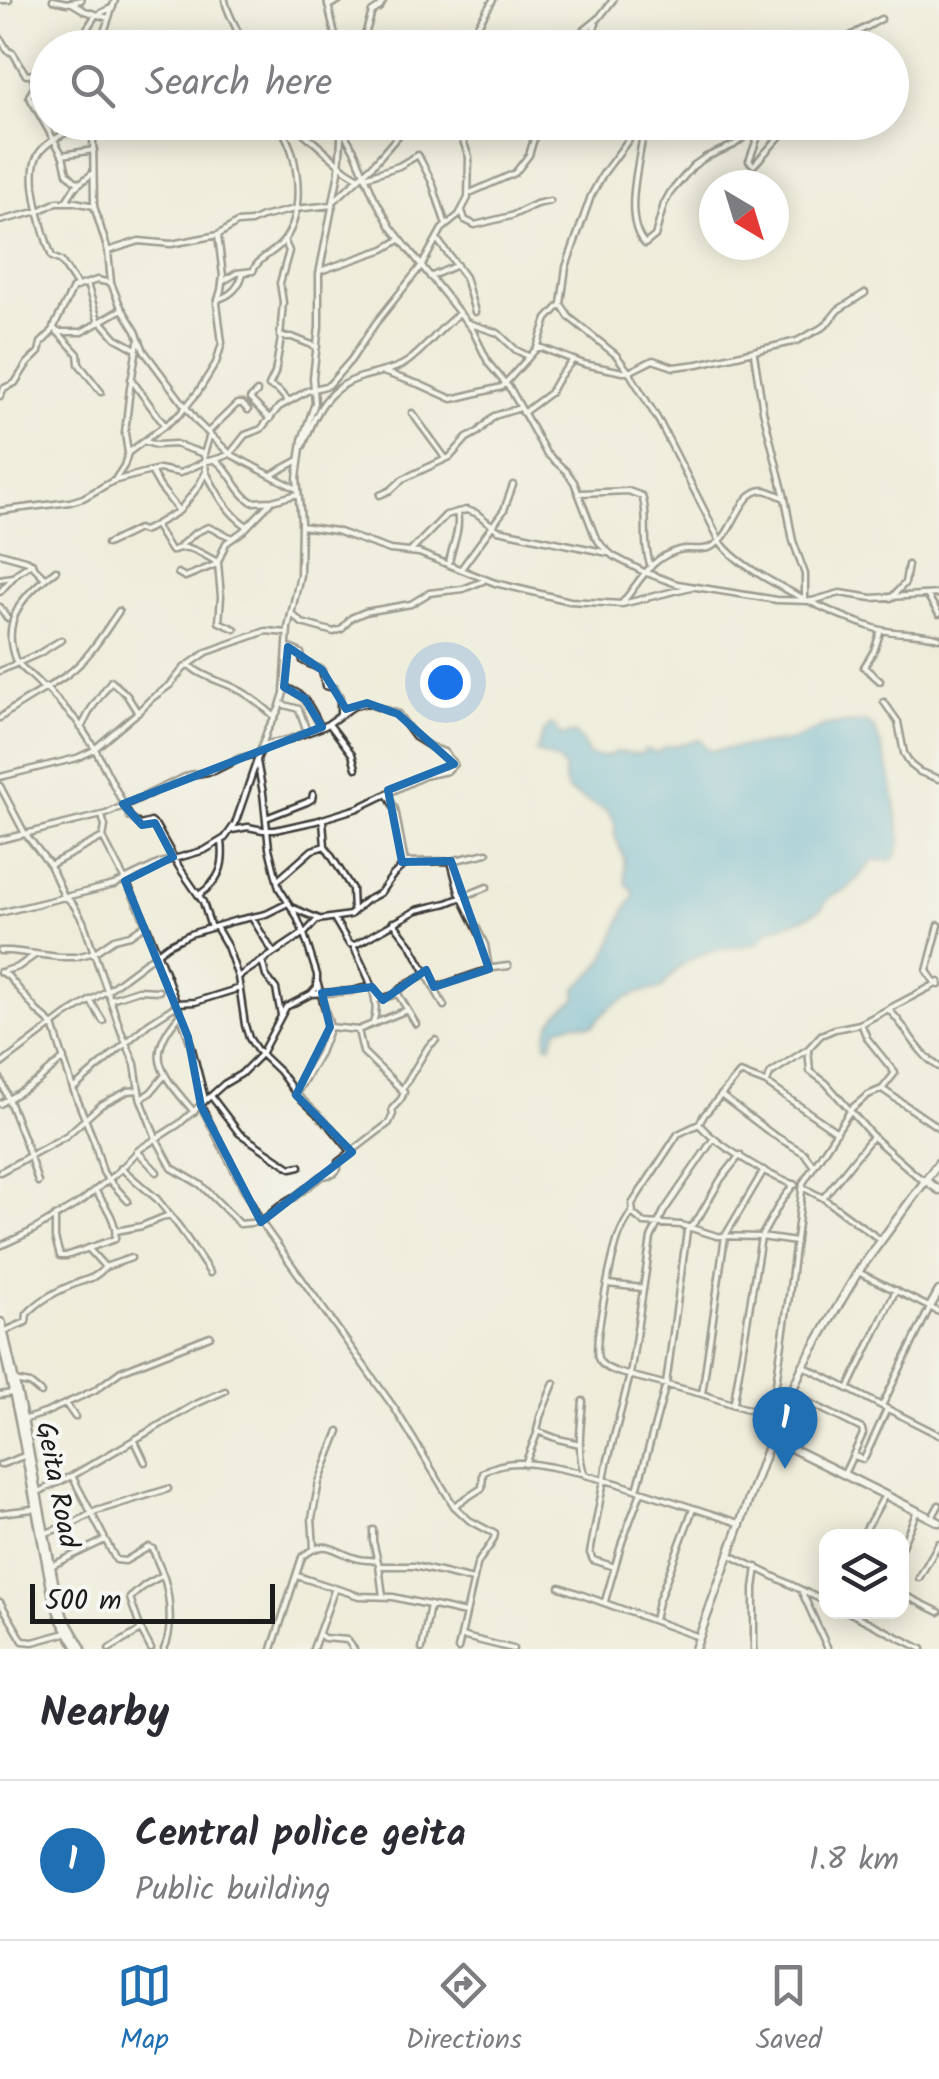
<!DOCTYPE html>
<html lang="en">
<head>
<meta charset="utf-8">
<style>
	body { margin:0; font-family:Kalam,sans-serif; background:#f7f7f7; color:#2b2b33 }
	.controls { position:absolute; right:30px; bottom:30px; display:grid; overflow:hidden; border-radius:20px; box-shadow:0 5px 25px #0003 }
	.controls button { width:90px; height:90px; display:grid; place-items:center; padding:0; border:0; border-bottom:2px solid #e1e1e2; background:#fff; color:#2b2b33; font:50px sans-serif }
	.compass { position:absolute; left:699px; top:170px; width:90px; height:90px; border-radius:50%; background:#fff; box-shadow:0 5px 25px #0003; rotate:142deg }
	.scale { position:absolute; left:30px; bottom:25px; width:245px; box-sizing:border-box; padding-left:10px; border:5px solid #1c1c1c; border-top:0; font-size:28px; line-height:35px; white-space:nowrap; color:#1c1c1c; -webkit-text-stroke:8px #f6f6f2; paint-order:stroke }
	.you { position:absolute; left:445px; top:682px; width:35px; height:35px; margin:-25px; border:8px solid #fff; border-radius:50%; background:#1a73e8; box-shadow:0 0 0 15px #1a73e833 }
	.badge { display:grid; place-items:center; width:65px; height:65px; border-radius:50%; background:#1f6fb2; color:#fff; font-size:32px; font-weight:700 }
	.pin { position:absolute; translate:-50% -82px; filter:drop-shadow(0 2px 5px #0008) }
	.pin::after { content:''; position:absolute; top:52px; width:35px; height:30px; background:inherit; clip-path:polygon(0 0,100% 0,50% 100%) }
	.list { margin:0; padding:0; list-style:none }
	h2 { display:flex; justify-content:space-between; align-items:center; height:130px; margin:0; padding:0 40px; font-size:42px }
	h2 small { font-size:32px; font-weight:400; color:#7c7c81 }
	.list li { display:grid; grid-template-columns:65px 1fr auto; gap:30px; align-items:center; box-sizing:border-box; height:160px; padding:0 40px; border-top:2px solid #e1e1e2 }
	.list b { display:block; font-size:38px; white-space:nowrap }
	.list p { margin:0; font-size:32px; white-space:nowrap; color:#7c7c81 }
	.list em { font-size:32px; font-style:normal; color:#7c7c81 }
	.icon { flex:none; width:55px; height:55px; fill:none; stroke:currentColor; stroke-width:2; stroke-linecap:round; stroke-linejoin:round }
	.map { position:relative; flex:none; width:939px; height:1649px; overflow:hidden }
	.search { position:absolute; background:#fff; box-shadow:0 5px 25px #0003; left:30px; right:30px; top:30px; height:110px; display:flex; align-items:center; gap:25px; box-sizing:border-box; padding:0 35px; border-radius:55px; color:#7c7c81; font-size:38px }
	.sheet { height:290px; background:#fff }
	nav { display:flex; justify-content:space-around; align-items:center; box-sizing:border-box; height:140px; border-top:2px solid #e1e1e2; background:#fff; font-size:28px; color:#7c7c81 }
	nav a { display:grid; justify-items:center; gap:5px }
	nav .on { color:#1f6fb2 }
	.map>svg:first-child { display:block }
	.water { fill:#54add2; stroke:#386477; stroke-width:2.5 }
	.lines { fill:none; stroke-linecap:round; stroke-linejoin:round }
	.street-casing { stroke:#3c3b38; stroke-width:9 }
	.secondary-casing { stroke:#3c3b38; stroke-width:11 }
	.highway-casing { stroke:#3c3b38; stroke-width:15 }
	.street { stroke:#fff; stroke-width:4 }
	.secondary { stroke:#fff; stroke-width:6 }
	.highway { stroke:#fff; stroke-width:10 }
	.marked { fill:none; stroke:#1f6fb2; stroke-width:8; stroke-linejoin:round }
	.labels { text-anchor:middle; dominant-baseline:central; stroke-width:8; stroke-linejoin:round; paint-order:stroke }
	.street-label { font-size:28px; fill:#1c1c1c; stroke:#f6f6f2 }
</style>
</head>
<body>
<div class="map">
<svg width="939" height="1649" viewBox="0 0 939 1649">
	<rect width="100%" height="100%" fill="#f6f6f2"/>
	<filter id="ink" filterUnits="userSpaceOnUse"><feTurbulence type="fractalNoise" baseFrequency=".01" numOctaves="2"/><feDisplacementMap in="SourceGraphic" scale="20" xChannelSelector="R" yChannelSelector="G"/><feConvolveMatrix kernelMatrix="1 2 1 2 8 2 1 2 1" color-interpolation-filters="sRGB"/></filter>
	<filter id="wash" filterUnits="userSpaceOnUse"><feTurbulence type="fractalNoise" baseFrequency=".0048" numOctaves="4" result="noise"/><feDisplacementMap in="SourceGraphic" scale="40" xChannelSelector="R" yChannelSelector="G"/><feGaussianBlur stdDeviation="2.25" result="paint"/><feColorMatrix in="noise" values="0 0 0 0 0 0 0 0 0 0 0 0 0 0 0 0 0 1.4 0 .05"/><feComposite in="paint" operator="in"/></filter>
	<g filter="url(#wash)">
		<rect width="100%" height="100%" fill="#efecda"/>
		<!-- water -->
		<path class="water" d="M866 722 875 729 890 773 901 839 896 857 889 861 874 860 848 889 831 896 821 909 800 920 770 929 756 944C715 950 686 950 662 989 634 991 609 1003 593 1026L575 1023 557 1028 551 1046 547 1045C543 1023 561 1010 577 998L575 989C610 960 607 953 624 913 627 904 633 903 634 892L626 883 624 859 615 835V823L608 812 568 791 564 780V768L557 760 536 752 544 732 551 724 556 727 560 736 574 733 581 740 589 755C598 757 608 759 615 752L640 754 646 749 655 753 666 747 700 740 709 751 790 741 828 725Z"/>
	</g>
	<g filter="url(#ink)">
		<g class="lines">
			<!-- street casing -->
			<g class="street-casing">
				<path id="street" d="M0 0H9
					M53 0 67 3 81 0
					M225 0C228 18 241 30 242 48
					M327 0 338 48
					M72 3 85 11 108 18
					M328 6 340 0
					M0 38 8 51 13 53 26 75 41 73 48 67
					M68 48 78 43 95 16 113 7
					M103 48 104 32 115 0
					M351 48 365 35 372 12 380 7 384 0
					M464 48 493 0
					M521 48 533 45 553 48
					M562 48 598 19 613 0
					M584 48 596 24
					M837 48 845 39 881 19
					M33 75 35 86 29 96 63 156 67 173 74 180 80 183
					M95 122 93 135 94 206 108 251 111 283 120 305 136 331 144 351 197 422 230 454 297 489
					M291 122 346 170 359 178
					M793 122 754 165 749 161 760 131 757 127 734 145 706 157 693 166 670 193 664 204 655 236 645 244C622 220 639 164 643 134L639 129 635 131 603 174 591 196 566 267 561 304 569 317 616 355 629 372 660 423 720 541C740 573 839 617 877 629 897 635 918 631 939 638
					M344 133 355 152 374 197 391 227 472 329 489 364 511 390 546 453 566 471 574 482 595 536 602 546 613 556 644 572 677 584 777 600 812 601 840 593 872 598 939 594
					M62 155 94 150
					M365 177 399 166 418 155 432 182 446 225
					M470 193 515 173 529 155 534 139 553 122
					M66 201 75 187 93 173
					M333 202 372 166 410 122
					M462 211 465 220 475 225 511 216 536 204 550 201
					M0 221 39 211 57 202H75L94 206
					M437 239 465 277 475 312
					M284 240 289 251 280 283 283 302 280 337H292L317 347
					M108 251 139 241 171 244 218 235 237 223 251 222 262 217 295 209 333 205
					M320 271 384 249 401 239
					M430 277 457 265
					M222 282 237 273 253 271C258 258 272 254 281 244 302 221 300 180 292 152 289 142 283 132 279 122
					M87 284 99 323
					M77 285 61 261 52 257C44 235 25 176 38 155 46 140 71 131 85 122
					M218 299C231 296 240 286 243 273
					M101 321 116 338 136 349
					M468 323 498 333 516 350 528 356
					M53 327 78 354 79 364 101 392
					M58 332H82L122 309
					M281 338 275 373 269 386 278 390 288 401
					M537 348H542L584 364 623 372H629L653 360 674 367 698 364 797 341 825 326 838 310 865 293
					M754 354 763 411 785 498 793 541 805 574V598
					M383 372 421 385 452 399 502 387 537 348 547 319 561 304
					M131 379 165 426
					M257 392 250 399 270 419
					M0 396 4 388 15 383 27 364 39 352 41 343 51 333 73 288 97 280 111 283
					M412 413 446 459
					M523 413 550 393 559 377 573 360
					M208 432 237 404H242L248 410
					M146 442 156 445 175 444 204 454
					M303 446C316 413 325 388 362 377 377 372 394 371 407 362 427 348 440 327 460 313
					M128 453 180 414 198 392 216 363 222 343 217 303 221 290 223 276 218 235
					M215 460C232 471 235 491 252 502L272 501 298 494
					M151 471 160 487 179 511
					M206 472C217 493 227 513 247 526
					M273 474 299 460
					M116 478 124 466 128 453 125 433 130 388 138 342
					M581 493 628 491 642 496C650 518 641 541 651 567
					M380 495 391 490 403 479 450 457 467 438 478 432 494 416 520 408
					M0 511 70 502 83 498 113 481 159 469 180 473 204 462 220 458 230 454 245 435 261 429 279 407 307 391 329 385 351 360 375 324 422 265 442 229 459 215 468 198 469 157 456 122
					M155 525 171 551C190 542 200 554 218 562
					M301 526 336 531 390 550 419 553 495 583 570 601 622 604 691 587
					M107 544 138 529 143 531 148 529 179 511 198 487 206 472 204 454 210 434
					M181 545 195 533 208 527 233 538
					M412 550 446 515 466 510 476 513 498 530 608 553
					M0 553 28 561 45 578
					M218 563 221 597 219 622 235 629
					M449 563C452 545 461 530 457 512
					M461 569 504 510 513 485
					M178 573 185 577 217 564 226 543 243 531 272 501
					M0 579 12 577
					M0 592 17 573 32 563
					M927 595 939 614
					M891 598 905 583 908 565
					M622 603C640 582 649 558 679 550 690 547 701 552 711 547 734 538 738 491 763 490 769 490 779 496 785 498
					M0 607 7 618
					M292 614 302 623 334 632 342 629 351 618 365 612 411 604 429 593 463 589 483 581
					M288 647 301 653 303 661 322 670 325 686 335 688 340 697V714
					M190 666C204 678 219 680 235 688 250 695 263 706 275 717
					M0 671 40 653 61 640
					M880 681 864 667 874 651 881 630
					M45 687 77 721 95 749 130 817 140 825 151 822 156 826 179 867 203 902 211 928
					M284 687C305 693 311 708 320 726
					M43 688C35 677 22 670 15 659 0 618 26 592 56 570
					M884 702 898 722 904 753 911 765 920 772 939 779
					M281 704 299 709 307 732
					M0 718C21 701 46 690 68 674 90 657 103 634 119 611
					M329 724 352 754 356 768
					M81 728 91 709 111 681 126 694 138 713
					M0 777 77 758 92 751 137 713 151 699 170 685 184 668 207 652 266 631 287 633
					M0 786 24 832 50 865 63 894 73 904 83 921 121 1031 135 1064 140 1097 156 1138 172 1168 201 1185 240 1224 261 1222 281 1205 293 1198 322 1176 333 1174 338 1169V1162L389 1123 393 1114 392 1109 401 1099 404 1092 363 1052 358 1030
					M387 794 395 809 405 863
					M102 816 105 826 103 838 139 907 167 977 191 1045 205 1099
					M266 818 307 802 312 799 313 794
					M323 821 325 846
					M232 830 248 827 263 830H275L316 821 358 808 424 776 447 771 454 764 444 752 431 747 415 737 398 714 367 703 354 706 325 726 287 740 262 745
					M0 840 106 814 189 775 214 771 240 758 260 753
					M451 861 459 892 485 945 489 969
					M50 865 103 837
					M278 880 312 850 325 846 352 889 353 912
					M199 895C220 880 225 866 222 841
					M291 907 319 919
					M0 913 114 885 160 863 205 850 225 838 235 824 267 731 279 709 284 693 288 628 300 575 301 521 297 478 302 440 315 403 313 377 319 327V274L339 172 342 122
					M252 918 273 952
					M335 920 349 944 355 945 417 910 447 903 487 887
					M393 922 411 945 444 1006
					M939 925 927 971 936 984 939 982
					M216 927 227 946 238 977 245 1025 249 1038 257 1050 279 1071 296 1094 331 1127 351 1151
					M304 934 317 920 350 915 365 901 380 893 393 875 407 862 451 861 487 853
					M353 945C363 969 383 997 373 1023
					M0 951H11L59 957H76L95 952 114 939 130 935 146 924
					M262 961 266 976 276 989 281 1015
					M4 971 18 967 35 955
					M0 972 8 976 37 1011 53 1025 73 1089 94 1141 103 1172 108 1180
					M238 977 304 933
					M437 987 493 968 508 966
					M311 994 352 991 370 986
					M398 994 416 1024
					M111 999 138 990 159 991
					M90 1000 103 1021
					M376 1000 394 995 408 983 427 973
					M177 1003 195 1002 240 988
					M890 1011C908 1029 917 1053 939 1067
					M180 1015C142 1057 163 1075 194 1112
					M861 1023 867 1038 895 1073 883 1088
					M330 1027 358 1030 407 1010
					M808 1049 810 1071 826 1083 875 1139 916 1175 923 1180
					M0 1065 66 1015 108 990 168 945 190 934 234 921 266 914 288 903
					M0 1078 27 1147 38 1182
					M766 1083 771 1073 808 1049 821 1035 835 1029 860 1024 936 984 939 985
					M403 1088 428 1047 436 1040
					M73 1089 149 1023 177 1005
					M296 1094 320 1053 330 1027 318 984
					M211 1096 239 1133 291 1168 300 1166
					M722 1096 772 1134 804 1153 813 1165
					M141 1099 151 1092 165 1075
					M0 1104 38 1081 64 1058
					M201 1106 261 1222 395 1409 454 1506 469 1520 495 1534C494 1545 481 1554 477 1565L458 1649
					M699 1124C715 1144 770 1177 795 1185
					M137 1151 157 1172
					M121 1168 157 1199 180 1228 210 1273
					M0 1172 66 1136 101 1105 128 1091 139 1090
					M109 1180 128 1201
					M804 1188 823 1198 879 1239
					M823 1198 873 1136
					M632 1211C628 1218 623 1225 620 1233 613 1250 593 1343 598 1358 601 1366 609 1369 617 1372L702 1394 771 1417H779
					M55 1216V1238L60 1256H66L115 1239C118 1222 105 1205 95 1190
					M116 1231 142 1226 169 1215
					M796 1242 761 1237 717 1236 681 1225 644 1223 633 1214 632 1204 678 1134 699 1124 704 1115 740 1073 766 1083 837 1132
					M0 1246 30 1232 82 1201 119 1171 140 1149 179 1124 224 1084 241 1074 261 1054 286 1007 311 994 317 987V975L304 934 296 915 279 888 269 848 263 793 257 761
					M88 1248 105 1267 131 1258
					M858 1272 939 1312
					M608 1284 642 1288
					M5 1331 26 1322 27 1314C40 1300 58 1290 77 1283 89 1279 97 1277 105 1267
					M803 1366 939 1435
					M14 1381 30 1384 41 1393
					M554 1383 540 1417 537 1431 558 1439 580 1444
					M848 1389 896 1290
					M790 1393 862 1429 863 1434 844 1474
					M702 1394 725 1236 764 1170
					M0 1395 12 1393
					M583 1401C581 1423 576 1455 585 1475L616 1483 739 1523
					M734 1402 761 1237 780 1203 794 1184
					M66 1404 75 1417
					M882 1406 930 1307
					M771 1417 789 1296 803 1183 852 1108 868 1095 882 1089 939 1128
					M26 1419 45 1413 95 1390 121 1371 210 1336
					M135 1441 145 1462
					M854 1456 863 1459 865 1457 887 1409
					M525 1464 538 1431
					M0 1465 24 1456
					M72 1476 116 1560 125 1561 149 1547 153 1549C156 1560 162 1570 165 1581 170 1600 173 1632 164 1649
					M637 1490 666 1384 687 1231 699 1217 721 1179 740 1155
					M36 1493 72 1476 196 1404 225 1391
					M454 1506 482 1488 483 1473C509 1453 552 1468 582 1473
					M0 1513 33 1509
					M932 1518 939 1505
					M373 1530V1541L379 1566 383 1596
					M46 1533 74 1523 96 1511 168 1489
					M862 1536 885 1495
					M902 1546 917 1511
					M314 1548 312 1518 319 1482 339 1431
					M728 1554 826 1602
					M51 1566 105 1540
					M379 1566H414L473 1580
					M615 1567 593 1560 590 1553 607 1464 630 1375 651 1238 664 1211 714 1138
					M297 1576 359 1596 393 1597 465 1613
					M919 1578 939 1543
					M560 1587 699 1637
					M801 1590 828 1649
					M902 1594 939 1612
					M605 1601 622 1542 641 1492
					M0 1602 23 1641 33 1642 66 1633
					M848 1612 922 1649
					M654 1620 658 1602 693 1509
					M320 1635 324 1638 347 1640 354 1649
					M461 1636 513 1649
					M109 1649 141 1630
					M151 1649 141 1630 130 1598 145 1585 163 1575
					M272 1649 302 1557C328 1536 334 1553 359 1559 361 1560 376 1560 377 1561
					M313 1649 335 1588
					M422 1649 430 1605
					M754 1649V1588L757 1567"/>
			</g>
			<!-- secondary casing -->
			<g class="secondary-casing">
				<path id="secondary" d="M925 1180 939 1190
					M930 1307 939 1291
					M771 1438 939 1522
					M695 1649 771 1438 803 1366 858 1272 939 1162"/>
			</g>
			<!-- highway casing -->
			<g class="highway-casing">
				<path id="highway" d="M0 1324 21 1419 54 1593 62 1618 80 1649"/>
			</g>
			<!-- street -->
			<use href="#street" class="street"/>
			<!-- secondary -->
			<use href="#secondary" class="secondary"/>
			<!-- highway -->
			<use href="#highway" class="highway"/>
		</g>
	</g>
	<!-- marked area -->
	<path d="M0 0H939V1649H0ZM288 647 322 670 346 709 367 703 398 714 454 764 388 790 402 862 451 861 489 969 434 987 426 970 383 1000 372 987 322 993 330 1027 296 1095 352 1152 261 1222 201 1106 188 1037 125 881 173 857 155 823 142 825 123 804 322 727 305 699 284 687Z" fill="#efecda" fill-opacity=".55" fill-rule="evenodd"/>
	<path class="marked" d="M288 647 322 670 346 709 367 703 398 714 454 764 388 790 402 862 451 861 489 969 434 987 426 970 383 1000 372 987 322 993 330 1027 296 1095 352 1152 261 1222 201 1106 188 1037 125 881 173 857 155 823 142 825 123 804 322 727 305 699 284 687Z"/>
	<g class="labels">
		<!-- street labels -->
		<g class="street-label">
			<text transform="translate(56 1485) rotate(79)">Geita Road</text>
		</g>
	</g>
</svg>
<div class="controls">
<button><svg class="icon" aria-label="layers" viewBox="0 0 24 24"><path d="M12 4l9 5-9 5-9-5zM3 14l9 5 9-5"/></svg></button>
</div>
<svg class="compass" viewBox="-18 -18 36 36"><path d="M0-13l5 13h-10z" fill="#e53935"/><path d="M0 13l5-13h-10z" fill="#7c7c81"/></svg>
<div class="scale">500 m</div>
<div class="you"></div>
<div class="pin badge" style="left:785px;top:1469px">1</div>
<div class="search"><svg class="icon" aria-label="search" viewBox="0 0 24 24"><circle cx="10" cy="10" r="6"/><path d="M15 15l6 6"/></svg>Search here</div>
</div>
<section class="sheet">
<h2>Nearby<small></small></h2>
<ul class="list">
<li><span class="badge">1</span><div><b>Central police geita</b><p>Public building</p></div><em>1.8 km</em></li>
</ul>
</section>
<nav>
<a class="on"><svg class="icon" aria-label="map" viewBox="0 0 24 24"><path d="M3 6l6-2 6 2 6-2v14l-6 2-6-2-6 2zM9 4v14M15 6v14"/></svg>Map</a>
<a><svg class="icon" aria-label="directions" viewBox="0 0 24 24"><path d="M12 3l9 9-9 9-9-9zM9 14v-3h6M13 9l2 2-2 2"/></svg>Directions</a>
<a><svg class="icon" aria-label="saved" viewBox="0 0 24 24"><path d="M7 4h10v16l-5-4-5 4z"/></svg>Saved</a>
</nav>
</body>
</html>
